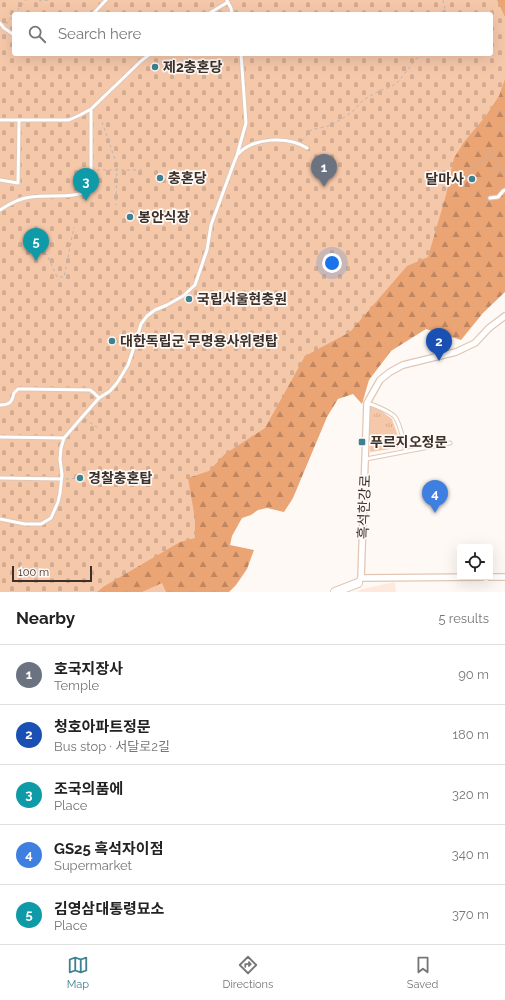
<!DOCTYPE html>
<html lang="en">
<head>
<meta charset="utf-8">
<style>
	body { margin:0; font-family:Raleway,"Noto Sans KR",sans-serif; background:#f6f6f6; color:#222 }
	.controls { position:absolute; right:12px; bottom:12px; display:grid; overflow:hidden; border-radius:4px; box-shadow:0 4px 16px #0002 }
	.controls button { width:36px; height:36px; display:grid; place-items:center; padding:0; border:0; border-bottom:1px solid #e0e0e0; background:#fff; color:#222; font:20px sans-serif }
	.scale { position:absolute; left:12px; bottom:10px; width:80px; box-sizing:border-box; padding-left:4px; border:2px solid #3b302a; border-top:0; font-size:11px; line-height:14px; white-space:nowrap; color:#3b302a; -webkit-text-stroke:3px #fff9f6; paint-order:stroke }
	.you { position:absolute; left:332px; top:263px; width:14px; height:14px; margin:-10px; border:3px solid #fff; border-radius:50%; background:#1a73e8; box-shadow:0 0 0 6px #1a73e833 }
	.badge { display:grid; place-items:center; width:26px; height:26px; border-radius:50%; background:#3e8291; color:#fff; font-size:13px; font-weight:700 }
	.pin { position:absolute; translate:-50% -33px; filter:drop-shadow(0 1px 2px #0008) }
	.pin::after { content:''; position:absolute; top:21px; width:14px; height:12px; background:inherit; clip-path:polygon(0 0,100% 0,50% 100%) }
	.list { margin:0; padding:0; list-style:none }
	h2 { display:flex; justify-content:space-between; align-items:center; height:52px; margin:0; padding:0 16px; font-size:17px }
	h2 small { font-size:13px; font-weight:400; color:#767676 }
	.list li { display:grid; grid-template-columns:26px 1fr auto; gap:12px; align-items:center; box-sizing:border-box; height:60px; padding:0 16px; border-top:1px solid #e0e0e0 }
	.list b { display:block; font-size:15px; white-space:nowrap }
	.list p { margin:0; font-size:13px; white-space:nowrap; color:#767676 }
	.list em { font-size:13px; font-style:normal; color:#767676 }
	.icon { flex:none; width:22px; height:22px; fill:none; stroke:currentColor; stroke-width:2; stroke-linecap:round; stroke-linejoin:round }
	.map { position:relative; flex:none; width:505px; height:592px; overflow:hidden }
	.search { position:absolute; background:#fff; box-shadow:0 4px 16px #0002; left:12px; right:12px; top:12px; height:44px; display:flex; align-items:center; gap:10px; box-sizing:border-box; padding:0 14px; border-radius:4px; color:#767676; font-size:15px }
	.sheet { height:352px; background:#fff }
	nav { display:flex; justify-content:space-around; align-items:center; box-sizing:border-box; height:56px; border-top:1px solid #e0e0e0; background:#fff; font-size:11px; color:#767676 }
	nav a { display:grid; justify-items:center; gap:2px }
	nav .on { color:#3e8291 }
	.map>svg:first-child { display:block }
	.built { fill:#fee9dc }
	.forest { fill:url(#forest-firs) }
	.cemetery { fill:url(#cemetery-stones); fill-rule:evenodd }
	.park { fill:url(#park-tufts) }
	.pitch { fill:#f6c8aa }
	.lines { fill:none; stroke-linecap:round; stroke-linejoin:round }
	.lane-casing { stroke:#e1c6b5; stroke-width:5 }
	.street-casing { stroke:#e1c6b5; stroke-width:8 }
	.secondary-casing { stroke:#e1c6b5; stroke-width:10 }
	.path { stroke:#bbb4b0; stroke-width:1; stroke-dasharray:3 3; stroke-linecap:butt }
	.lane { stroke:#fff; stroke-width:3 }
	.street { stroke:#fff; stroke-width:5.5 }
	.secondary { stroke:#fff; stroke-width:8 }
	.poi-dot { fill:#3e8291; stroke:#fff9f6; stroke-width:1.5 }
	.labels { text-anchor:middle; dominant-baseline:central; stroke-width:3.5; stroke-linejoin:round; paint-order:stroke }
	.poi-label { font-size:14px; font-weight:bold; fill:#3b302a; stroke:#fff9f6; text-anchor:start }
	.street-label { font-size:14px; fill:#3b302a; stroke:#fff9f6 }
</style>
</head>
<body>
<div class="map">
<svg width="505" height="592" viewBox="0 0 505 592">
	<defs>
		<pattern id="forest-firs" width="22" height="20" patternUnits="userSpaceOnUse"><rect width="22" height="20" fill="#eba474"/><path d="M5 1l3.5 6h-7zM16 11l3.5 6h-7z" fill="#c0865f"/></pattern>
		<pattern id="cemetery-stones" width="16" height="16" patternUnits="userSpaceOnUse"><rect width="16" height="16" fill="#f6c8aa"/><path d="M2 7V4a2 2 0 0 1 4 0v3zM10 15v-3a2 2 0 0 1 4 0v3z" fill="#d4ac92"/></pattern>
		<pattern id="park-tufts" width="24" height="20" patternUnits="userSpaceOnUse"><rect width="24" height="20" fill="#f6c8aa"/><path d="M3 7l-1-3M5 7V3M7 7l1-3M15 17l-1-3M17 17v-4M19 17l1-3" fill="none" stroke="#d4ac92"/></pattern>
	</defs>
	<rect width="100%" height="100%" fill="#fff9f6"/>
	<!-- built -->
	<path class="built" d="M395 582 396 592H357L362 589Z"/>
	<!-- forest -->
	<path class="forest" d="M234 0H505V292L483 313 461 340 426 329 391 351 369 380 362 404 353 394 338 399 327 417 293 498 284 512 267 508 258 510 251 515 242 518 232 536 230 545 254 550 247 569 236 585 229 592H0L491 54V14Z"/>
	<!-- cemetery -->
	<path class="cemetery" d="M0 0H497L505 17V79L499 96 485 117 464 142 454 158 446 195 428 257 407 266 350 332 305 356 265 428 225 454 209 471 188 478 195 519V538L180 542 103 587 97 592H0ZM14 14H491V54H14Z"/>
	<!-- park -->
	<path class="park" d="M372 406 376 407 392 419 401 444 398 448 370 452 369 407Z"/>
	<!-- pitch -->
	<path class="pitch" d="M162 583 166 592H142Z"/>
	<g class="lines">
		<!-- lane casing -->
		<g class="lane-casing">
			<path id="lane" d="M227 1 231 8 232 14
				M93 14 106 0
				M208 14 228 2
				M0 23 4 28 14 35
				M0 120H69L80 115 91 109
				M238 154C254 137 288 136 307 148
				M0 180 18 183 19 120
				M490 198 498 197 503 191 505 190
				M0 210C9 204 19 198 31 197 50 194 71 199 89 191L91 185V109L141 61 150 54
				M367 403C374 405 391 412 395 417 401 425 403 441 406 451
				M0 405C10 405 12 402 14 393L18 389H23L90 390 94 393 99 398
				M0 437 64 438
				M366 459 450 443
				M0 478 61 479
				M0 519 25 524H41L51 518 58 502 60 493 62 475 60 459 61 448 64 438 83 416 99 398 110 391 117 383 128 365 135 344 141 324 147 316 155 310 167 305 183 296 195 285 207 250 211 225 232 168 237 155 246 123 241 54"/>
		</g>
		<!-- street casing -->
		<g class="street-casing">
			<path id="street" d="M490 577H505
				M361 578 482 577
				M358 583 361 578 367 403 380 380 390 372 403 365 456 352 475 343 489 328 505 316"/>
		</g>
		<!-- secondary casing -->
		<g class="secondary-casing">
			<path id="secondary" d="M335 592 358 583"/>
		</g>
		<!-- path -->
		<path class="path" d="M39 0 41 1 49 0
			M443 0 446 14
			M6 24 26 0
			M505 111V117
			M102 122 117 165 116 205
			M505 123 503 129H505
			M302 141 311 130 328 126 342 119 353 111 363 100 381 90 391 87 398 82 416 59 423 54
			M97 170H142
			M487 200 483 203 476 199 472 192 465 187 461 180 468 176 471 168 485 159 490 152 499 166 500 174 505 170
			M34 250H42L47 255 57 277H64L74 227
			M85 419 98 428
			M66 479 78 478"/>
		<!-- lane -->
		<use href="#lane" class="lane"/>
		<!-- street -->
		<use href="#street" class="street"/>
		<!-- secondary -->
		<use href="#secondary" class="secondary"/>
	</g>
	<!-- markers -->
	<g class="poi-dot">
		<circle cx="155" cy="67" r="4"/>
		<circle cx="160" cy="178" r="4"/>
		<circle cx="472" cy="179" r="4"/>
		<circle cx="130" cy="217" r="4"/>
		<circle cx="189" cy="299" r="4"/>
		<circle cx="112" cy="341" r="4"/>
		<rect x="358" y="438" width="8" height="8" rx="2"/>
		<circle cx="80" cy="478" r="4"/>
	</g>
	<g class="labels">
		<!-- poi labels -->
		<g class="poi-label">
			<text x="163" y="67">제2충혼당</text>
			<text x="168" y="178">충혼당</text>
			<text x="464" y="179" text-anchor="end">달마사</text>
			<text x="138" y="217">봉안식장</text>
			<text x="197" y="299">국립서울현충원</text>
			<text x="120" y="341">대한독립군 무명용사위령탑</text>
			<text x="370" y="442">푸르지오정문</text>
			<text x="88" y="478">경찰충혼탑</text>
		</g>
		<!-- street labels -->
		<g class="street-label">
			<text transform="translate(364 507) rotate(-88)">흑석한강로</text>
		</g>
	</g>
</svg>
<div class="controls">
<button><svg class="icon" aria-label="locate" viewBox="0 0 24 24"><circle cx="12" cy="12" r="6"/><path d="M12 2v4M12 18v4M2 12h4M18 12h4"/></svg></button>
</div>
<div class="scale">100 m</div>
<div class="you"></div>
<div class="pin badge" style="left:324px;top:187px;background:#6b7280">1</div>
<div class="pin badge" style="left:439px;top:361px;background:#1a4fb4">2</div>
<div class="pin badge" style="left:86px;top:201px;background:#0f9aa8">3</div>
<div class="pin badge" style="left:435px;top:513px;background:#3f7fe0">4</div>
<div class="pin badge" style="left:36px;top:261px;background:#0f9aa8">5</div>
<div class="search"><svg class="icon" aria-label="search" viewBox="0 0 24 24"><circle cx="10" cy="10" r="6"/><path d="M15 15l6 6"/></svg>Search here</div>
</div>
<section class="sheet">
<h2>Nearby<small>5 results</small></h2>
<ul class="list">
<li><span class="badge" style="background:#6b7280">1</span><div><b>호국지장사</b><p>Temple</p></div><em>90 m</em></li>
<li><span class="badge" style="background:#1a4fb4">2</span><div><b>청호아파트정문</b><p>Bus stop · 서달로2길</p></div><em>180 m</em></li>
<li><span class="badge" style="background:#0f9aa8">3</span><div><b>조국의품에</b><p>Place</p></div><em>320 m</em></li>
<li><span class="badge" style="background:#3f7fe0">4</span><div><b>GS25 흑석자이점</b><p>Supermarket</p></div><em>340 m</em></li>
<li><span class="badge" style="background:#0f9aa8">5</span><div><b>김영삼대통령묘소</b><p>Place</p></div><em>370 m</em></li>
</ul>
</section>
<nav>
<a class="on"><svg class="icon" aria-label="map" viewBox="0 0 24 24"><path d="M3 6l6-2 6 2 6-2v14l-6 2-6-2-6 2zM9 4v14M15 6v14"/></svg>Map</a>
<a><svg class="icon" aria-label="directions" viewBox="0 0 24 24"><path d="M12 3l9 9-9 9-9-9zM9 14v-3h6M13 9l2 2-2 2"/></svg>Directions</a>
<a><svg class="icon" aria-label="saved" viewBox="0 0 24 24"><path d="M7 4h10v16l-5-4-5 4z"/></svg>Saved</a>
</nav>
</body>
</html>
